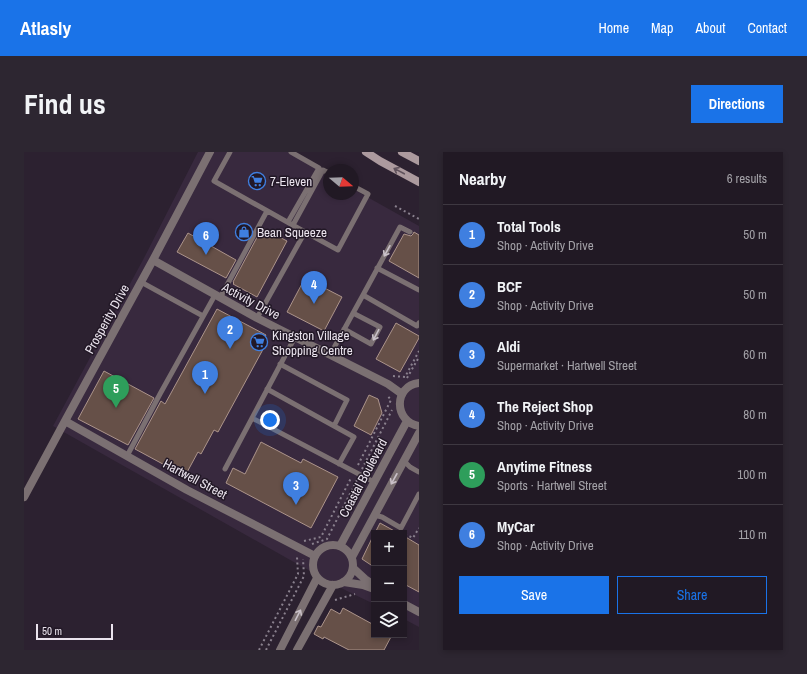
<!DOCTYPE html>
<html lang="en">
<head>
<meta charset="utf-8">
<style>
	body { margin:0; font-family:"Archivo Narrow",sans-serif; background:#2d2631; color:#f1f3f6 }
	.controls { position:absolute; right:12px; bottom:12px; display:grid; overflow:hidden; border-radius:0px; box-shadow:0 2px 6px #0003 }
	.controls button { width:36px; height:36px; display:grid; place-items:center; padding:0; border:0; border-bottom:1px solid #3e3841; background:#211924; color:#f1f3f6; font:20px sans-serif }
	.compass { position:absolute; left:299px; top:12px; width:36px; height:36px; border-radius:50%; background:#211924; box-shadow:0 2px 6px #0003; rotate:109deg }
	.scale { position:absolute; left:12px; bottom:10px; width:77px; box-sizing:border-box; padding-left:4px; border:2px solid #eae3ed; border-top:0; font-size:11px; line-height:14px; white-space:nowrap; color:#eae3ed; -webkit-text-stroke:3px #221826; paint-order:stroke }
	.you { position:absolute; left:246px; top:268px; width:14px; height:14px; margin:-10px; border:3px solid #fff; border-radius:50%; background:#1a73e8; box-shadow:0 0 0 6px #1a73e833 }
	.badge { display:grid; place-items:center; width:26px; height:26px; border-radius:50%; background:#1a73e8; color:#fff; font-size:13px; font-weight:700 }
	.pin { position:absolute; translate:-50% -33px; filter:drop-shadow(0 1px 2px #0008) }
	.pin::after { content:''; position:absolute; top:21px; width:14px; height:12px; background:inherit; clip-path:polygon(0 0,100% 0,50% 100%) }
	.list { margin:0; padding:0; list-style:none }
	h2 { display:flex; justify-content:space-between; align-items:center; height:52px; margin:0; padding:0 16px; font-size:17px }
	h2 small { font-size:13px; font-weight:400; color:#a2a0a6 }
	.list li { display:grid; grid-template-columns:26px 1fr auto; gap:12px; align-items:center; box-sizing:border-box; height:60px; padding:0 16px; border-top:1px solid #3e3841 }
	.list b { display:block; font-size:15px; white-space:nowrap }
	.list p { margin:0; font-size:13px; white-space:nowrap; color:#a2a0a6 }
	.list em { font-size:13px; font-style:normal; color:#a2a0a6 }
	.actions { display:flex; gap:8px; padding:12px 16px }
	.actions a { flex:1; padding:9px 0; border:1px solid #1a73e8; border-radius:0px; text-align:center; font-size:14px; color:#1a73e8 }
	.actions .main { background:#1a73e8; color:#fff }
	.icon { flex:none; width:22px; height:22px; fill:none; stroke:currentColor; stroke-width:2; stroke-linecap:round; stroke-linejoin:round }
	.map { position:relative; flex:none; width:395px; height:498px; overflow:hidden; border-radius:0px }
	header { display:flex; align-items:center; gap:24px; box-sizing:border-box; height:56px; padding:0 20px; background:#1a73e8; color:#fff }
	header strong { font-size:19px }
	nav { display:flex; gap:22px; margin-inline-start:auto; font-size:14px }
	.intro { display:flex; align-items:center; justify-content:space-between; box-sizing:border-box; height:96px; padding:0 24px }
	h1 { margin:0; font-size:28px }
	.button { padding:10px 18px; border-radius:0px; background:#1a73e8; color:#fff; font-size:14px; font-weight:700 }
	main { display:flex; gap:24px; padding:0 24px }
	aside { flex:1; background:#211924; border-radius:0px; box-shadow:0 2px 6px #0003 }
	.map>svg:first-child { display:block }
	.built { fill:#38293e }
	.building { fill:#665048; stroke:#ac948b }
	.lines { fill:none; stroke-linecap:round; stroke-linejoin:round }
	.path { stroke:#8a818e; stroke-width:2; stroke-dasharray:2 3; stroke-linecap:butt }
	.service { stroke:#7b7072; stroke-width:5 }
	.minor { stroke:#7b7072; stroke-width:8 }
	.tertiary { stroke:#7b7072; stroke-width:8 }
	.secondary { stroke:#ac9a9e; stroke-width:8 }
	.oneway { stroke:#60525c }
	.oneway2 { stroke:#c9c0c8 }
	.labels { text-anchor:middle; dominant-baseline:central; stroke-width:3; stroke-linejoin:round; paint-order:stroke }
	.poi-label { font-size:13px; fill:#eae3ed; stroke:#221826; text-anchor:start }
	.street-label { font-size:13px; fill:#eae3ed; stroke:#221826 }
</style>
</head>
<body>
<header>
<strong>Atlasly</strong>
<nav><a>Home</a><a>Map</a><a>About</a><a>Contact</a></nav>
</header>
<div class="intro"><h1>Find us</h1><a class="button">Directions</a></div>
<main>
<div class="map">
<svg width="395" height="498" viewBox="0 0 395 498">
	<rect width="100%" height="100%" fill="#2c2130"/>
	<!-- built -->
	<path class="built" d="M174 0H266L305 23V42H329V37L395 74V475L380 467V381H350V452L323 439 268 409 29 274 120 106Z"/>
	<!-- building -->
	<path class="building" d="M238 76 263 89 233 145 209 132 210 131 209 130Z
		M390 80 395 83V126L365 109 380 82 387 84 389 82Z
		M164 81 212 108 202 126 153 100Z
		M281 126 318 145 300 179 263 160Z
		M193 157 242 183 239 188 243 190 194 280 190 278 177 302 174 300 161 324 111 297 137 249 141 252Z
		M372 171 395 184V186L376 220 352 207Z
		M80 219 130 246 104 293 54 267Z
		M345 243 354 247 358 261 347 283 330 274Z
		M237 290 277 311 279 307 314 325 287 376 202 331 209 316 221 322Z
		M356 371 374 381H351Z
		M350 382V415L338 407Z
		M380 384 395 393V440L380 432Z
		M319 456 350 473V483H368L360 498H325L300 485 299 487 290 482 294 474 297 475 307 457 316 462Z"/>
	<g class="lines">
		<!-- path -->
		<path class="path" d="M371 54 395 67
			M369 224 381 225 395 199
			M383 226 395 205
			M334 313 367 248 363 243
			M338 317 368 258
			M381 382 389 386 395 376
			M280 389 297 385 327 326
			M288 392 303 387 333 328
			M311 448 331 442
			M235 498 274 422 273 405
			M242 498 280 424 279 407"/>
		<!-- service -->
		<path class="service" d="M206 0 190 29 281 80
			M264 70 295 16 267 0
			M269 73 299 18 305 21
			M386 80 376 75 339 143 393 174 395 171
			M353 116 395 138
			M117 130 179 164
			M196 146 243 59
			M233 166 281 80 314 98 344 42 329 34
			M320 177 347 192 356 175 329 161
			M306 203 339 143
			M256 212 323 248 310 274
			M243 237 330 285 315 312
			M228 266 350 330
			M103 304 136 242 191 143
			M380 309 386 315 395 320
			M201 317 271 185
			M350 363 358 365 377 376 395 342"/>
		<!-- minor -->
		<path class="minor" d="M129 108 233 166 364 232 378 242
			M41 269 163 338 291 404
			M0 345 41 269 129 108 186 0
			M329 416 341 427 350 433
			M320 430 339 433 350 437
			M380 452 395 460"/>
		<!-- tertiary -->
		<path class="tertiary" d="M395 231C369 234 370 270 395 274
			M289 413a20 20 0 1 1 40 0a20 20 0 1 1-40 0Z
			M316 394 383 269
			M328 405 395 281
			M256 498 293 426
			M273 498 309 433"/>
		<!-- secondary -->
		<path class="secondary" d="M342 0 356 9 395 30
			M378 0 395 9"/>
	</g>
	<!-- one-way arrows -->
	<defs><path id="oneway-shaft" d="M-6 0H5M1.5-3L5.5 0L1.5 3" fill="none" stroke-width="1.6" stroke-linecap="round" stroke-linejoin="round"/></defs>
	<use class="oneway" href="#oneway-shaft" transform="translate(375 19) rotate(-152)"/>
	<g class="oneway2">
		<use href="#oneway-shaft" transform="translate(363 99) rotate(119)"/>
		<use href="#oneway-shaft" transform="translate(352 183) rotate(118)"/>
		<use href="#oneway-shaft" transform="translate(370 327) rotate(119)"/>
		<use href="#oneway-shaft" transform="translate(274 463) rotate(-63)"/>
	</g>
	<!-- icons -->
	<defs>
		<g id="supermarket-ring" transform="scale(0.9)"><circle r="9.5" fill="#221826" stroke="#3f7fe0" stroke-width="1.5"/><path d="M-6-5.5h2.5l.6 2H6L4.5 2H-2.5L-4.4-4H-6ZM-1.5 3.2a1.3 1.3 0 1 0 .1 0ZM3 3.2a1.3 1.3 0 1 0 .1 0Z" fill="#3f7fe0"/></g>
		<g id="shop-ring" transform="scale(0.9)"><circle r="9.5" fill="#221826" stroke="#3f7fe0" stroke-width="1.5"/><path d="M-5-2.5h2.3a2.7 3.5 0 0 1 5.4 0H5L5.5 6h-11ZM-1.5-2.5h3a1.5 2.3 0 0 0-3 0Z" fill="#3f7fe0"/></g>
	</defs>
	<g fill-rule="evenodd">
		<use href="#supermarket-ring" x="233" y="29"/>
		<use href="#shop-ring" x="220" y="80"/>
		<use href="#supermarket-ring" x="235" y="190"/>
	</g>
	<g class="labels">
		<!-- poi labels -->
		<g class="poi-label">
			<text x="246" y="29">7-Eleven</text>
			<text x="233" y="80">Bean Squeeze</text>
			<text x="248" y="183">Kingston Village<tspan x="248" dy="15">Shopping Centre</tspan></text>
		</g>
		<!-- street labels -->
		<g class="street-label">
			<text transform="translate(227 149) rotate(28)">Activity Drive</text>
			<text transform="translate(83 167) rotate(-61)">Prosperity Drive</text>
			<text transform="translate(339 326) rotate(-62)">Coastal Boulevard</text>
			<text transform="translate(171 327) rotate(28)">Hartwell Street</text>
		</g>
	</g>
</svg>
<div class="controls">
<button>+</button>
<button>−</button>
<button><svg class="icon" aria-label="layers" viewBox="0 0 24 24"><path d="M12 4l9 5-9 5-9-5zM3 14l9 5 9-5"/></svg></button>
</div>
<svg class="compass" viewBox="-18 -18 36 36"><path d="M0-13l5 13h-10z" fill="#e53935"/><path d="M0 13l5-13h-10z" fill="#a2a0a6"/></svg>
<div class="scale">50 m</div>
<div class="you"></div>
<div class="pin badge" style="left:181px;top:242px;background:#3f7fe0">1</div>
<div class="pin badge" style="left:206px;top:197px;background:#3f7fe0">2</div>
<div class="pin badge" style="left:272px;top:353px;background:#3f7fe0">3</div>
<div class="pin badge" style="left:290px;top:152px;background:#3f7fe0">4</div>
<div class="pin badge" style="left:92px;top:256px;background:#2e9e5b">5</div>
<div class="pin badge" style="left:182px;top:103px;background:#3f7fe0">6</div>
</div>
<aside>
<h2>Nearby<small>6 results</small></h2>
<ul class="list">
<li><span class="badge" style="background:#3f7fe0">1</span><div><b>Total Tools</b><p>Shop · Activity Drive</p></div><em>50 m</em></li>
<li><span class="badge" style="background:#3f7fe0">2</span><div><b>BCF</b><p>Shop · Activity Drive</p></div><em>50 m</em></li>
<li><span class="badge" style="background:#3f7fe0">3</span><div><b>Aldi</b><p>Supermarket · Hartwell Street</p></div><em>60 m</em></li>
<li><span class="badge" style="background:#3f7fe0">4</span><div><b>The Reject Shop</b><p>Shop · Activity Drive</p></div><em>80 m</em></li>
<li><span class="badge" style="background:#2e9e5b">5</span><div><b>Anytime Fitness</b><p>Sports · Hartwell Street</p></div><em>100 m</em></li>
<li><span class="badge" style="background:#3f7fe0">6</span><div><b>MyCar</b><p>Shop · Activity Drive</p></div><em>110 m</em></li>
</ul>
<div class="actions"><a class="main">Save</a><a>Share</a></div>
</aside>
</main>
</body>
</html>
